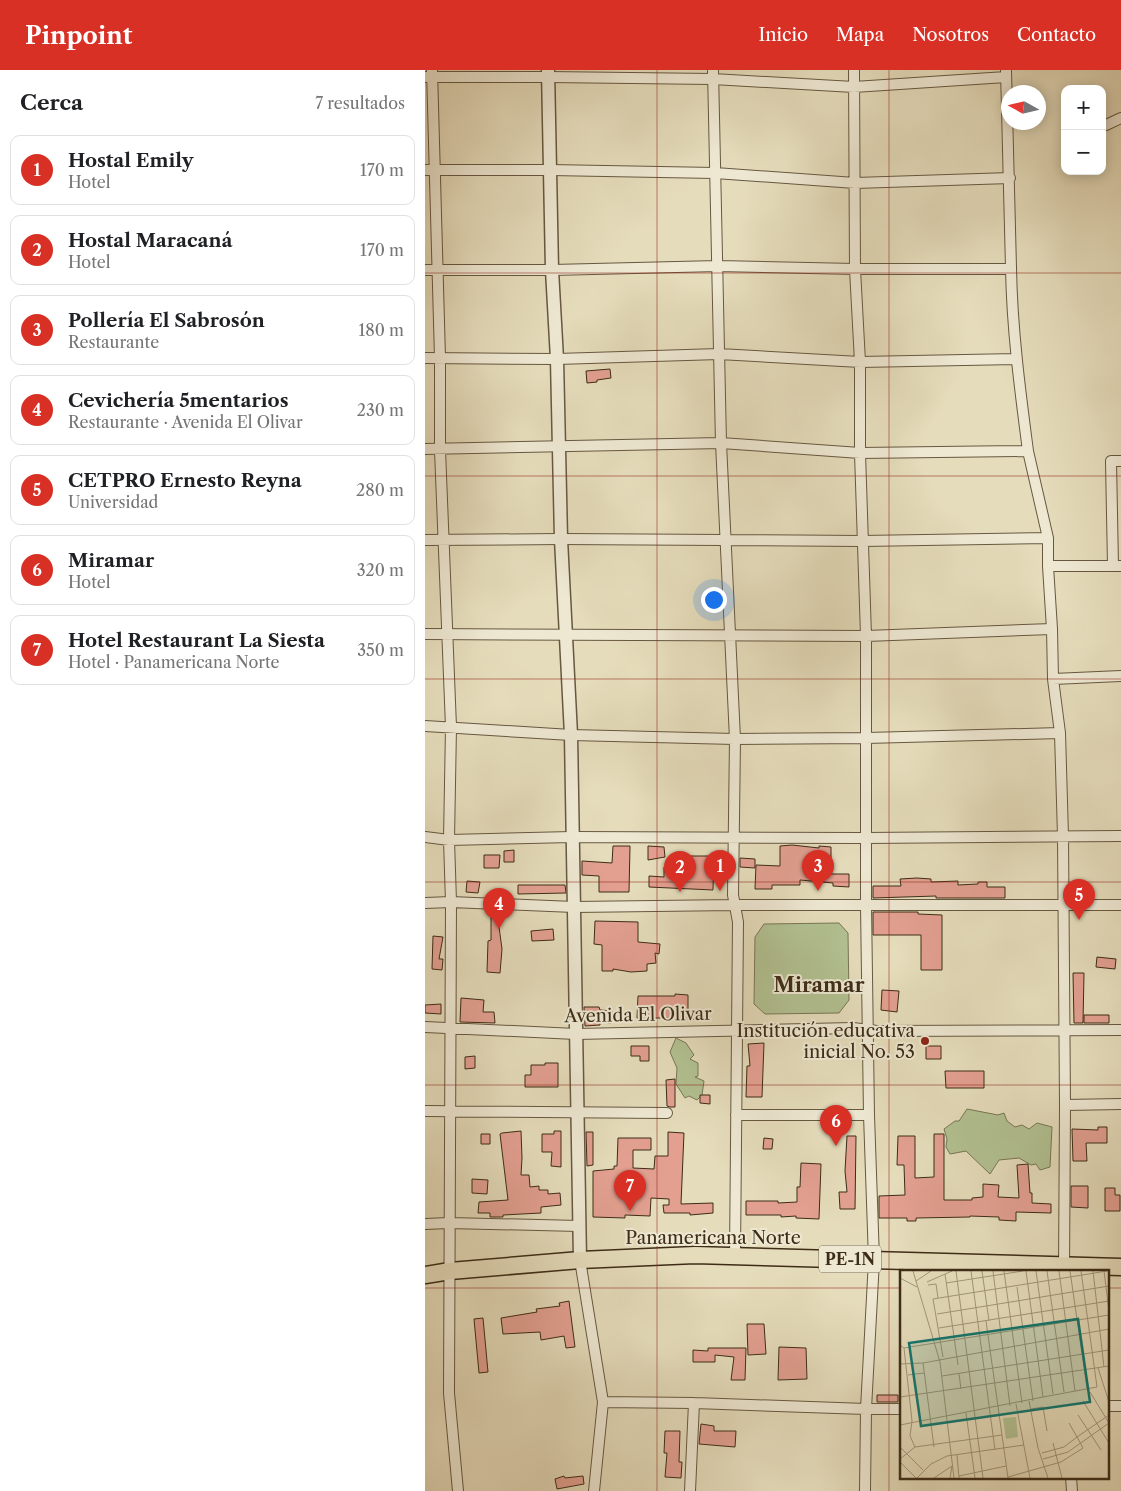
<!DOCTYPE html>
<html lang="es">
<head>
<meta charset="utf-8">
<style>
	body { margin:0; font-family:"Libre Caslon Text",serif; background:#f6f6f6; color:#202124 }
	.controls { position:absolute; right:15px; top:15px; display:grid; overflow:hidden; border-radius:10px; box-shadow:0 2px 12px #0003 }
	.controls button { width:45px; height:45px; display:grid; place-items:center; padding:0; border:0; border-bottom:1px solid #e0e0e0; background:#fff; color:#202124; font:25px sans-serif }
	.compass { position:absolute; left:576px; top:15px; width:45px; height:45px; border-radius:50%; background:#fff; box-shadow:0 2px 12px #0003; rotate:278deg }
	.you { position:absolute; left:288px; top:529px; width:18px; height:18px; margin:-12px; border:4px solid #fff; border-radius:50%; background:#1a73e8; box-shadow:0 0 0 8px #1a73e833 }
	.badge { display:grid; place-items:center; width:32px; height:32px; border-radius:50%; background:#d93025; color:#fff; font-size:16px; font-weight:700 }
	.pin { position:absolute; translate:-50% -41px; filter:drop-shadow(0 1px 2px #0008) }
	.pin::after { content:''; position:absolute; top:26px; width:18px; height:15px; background:inherit; clip-path:polygon(0 0,100% 0,50% 100%) }
	.list { margin:0; padding:0; list-style:none }
	h2 { display:flex; justify-content:space-between; align-items:center; height:65px; margin:0; padding:0 20px; font-size:21px }
	h2 small { font-size:16px; font-weight:400; color:#757577 }
	.list li { display:grid; grid-template-columns:32px 1fr auto; gap:15px; align-items:center; box-sizing:border-box; height:70px; margin:0 10px 10px; padding:0 10px; border:1px solid #e0e0e0; border-radius:10px }
	.list b { display:block; font-size:19px; white-space:nowrap }
	.list p { margin:0; font-size:16px; white-space:nowrap; color:#757577 }
	.list em { font-size:16px; font-style:normal; color:#757577 }
	.map { position:relative; flex:none; width:696px; height:1421px; overflow:hidden }
	header { display:flex; align-items:center; gap:30px; box-sizing:border-box; height:70px; padding:0 25px; background:#d93025; color:#fff }
	header strong { font-size:24px }
	nav { display:flex; gap:28px; margin-inline-start:auto; font-size:18px }
	main { display:flex }
	aside { flex:1; background:#fff }
	.map>svg:first-child { display:block }
	.green { fill:#b2c192; stroke:#787654 }
	.building { fill:#e3a091; stroke:#3d2c17 }
	.lines { fill:none; stroke-linecap:round; stroke-linejoin:round }
	.minor-casing { stroke:#675840; stroke-width:12 }
	.tertiary-casing { stroke:#675840; stroke-width:15 }
	.trunk-casing { stroke:#3d2c17; stroke-width:19 }
	.minor { stroke:#eee8d3; stroke-width:10 }
	.tertiary { stroke:#eee8d3; stroke-width:12 }
	.trunk { stroke:#e5dcbb; stroke-width:16 }
	.grid { fill:none; stroke:#8f2418; stroke-width:1; stroke-opacity:0.55 }
	.poi-dot { fill:#8f2418; stroke:#eee8d3; stroke-width:2 }
	.labels { text-anchor:middle; dominant-baseline:central; stroke-width:4; stroke-linejoin:round; paint-order:stroke }
	.shield { fill:#eee8d3; stroke:#72644f; stroke-width:1 }
	.shield-label { font-size:16px; font-weight:bold; fill:#3d2c17 }
	.street-label { font-size:18px; fill:#3d2c17; stroke:#eee8d3 }
	.poi-label { font-size:18px; fill:#3d2c17; stroke:#eee8d3; text-anchor:end }
	.quarter-label { font-size:20px; font-weight:bold; fill:#3d2c17; stroke:#eee8d3 }
	.inset-road { fill:none; stroke:#a29679; stroke-width:1 }
	.view { fill:#0f766e; fill-opacity:0.15; stroke:#0f766e; stroke-width:2.5 }
	.inset-edge { fill:none; stroke:#3d2c17; stroke-width:2.5 }
</style>
</head>
<body>
<header>
<strong>Pinpoint</strong>
<nav><a>Inicio</a><a>Mapa</a><a>Nosotros</a><a>Contacto</a></nav>
</header>
<main>
<aside>
<h2>Cerca<small>7 resultados</small></h2>
<ul class="list">
<li><span class="badge">1</span><div><b>Hostal Emily</b><p>Hotel</p></div><em>170 m</em></li>
<li><span class="badge">2</span><div><b>Hostal Maracaná</b><p>Hotel</p></div><em>170 m</em></li>
<li><span class="badge">3</span><div><b>Pollería El Sabrosón</b><p>Restaurante</p></div><em>180 m</em></li>
<li><span class="badge">4</span><div><b>Cevichería 5mentarios</b><p>Restaurante · Avenida El Olivar</p></div><em>230 m</em></li>
<li><span class="badge">5</span><div><b>CETPRO Ernesto Reyna</b><p>Universidad</p></div><em>280 m</em></li>
<li><span class="badge">6</span><div><b>Miramar</b><p>Hotel</p></div><em>320 m</em></li>
<li><span class="badge">7</span><div><b>Hotel Restaurant La Siesta</b><p>Hotel · Panamericana Norte</p></div><em>350 m</em></li>
</ul>
</aside>
<div class="map">
<svg width="696" height="1421" viewBox="0 0 696 1421">
	<rect width="100%" height="100%" fill="#e5dcbb"/>
	<filter id="stains"><feTurbulence type="fractalNoise" baseFrequency=".004" numOctaves="4"/><feColorMatrix values="0 0 0 0 .2 0 0 0 0 .09 0 0 0 0 .02 0 0 0 .5 -.17"/></filter>
	<radialGradient id="worn" r=".72"><stop offset=".6" stop-color="#630" stop-opacity="0"/><stop offset="1" stop-color="#630" stop-opacity=".3"/></radialGradient>
	<!-- green -->
	<path class="green" d="M414 853 423 863 424 930 414 943 340 944 329 934 330 867 339 854Z
		M251 968 261 973 269 985 265 989 273 993V1006L270 1007 279 1011 277 1025 272 1030 264 1026 260 1028 251 1014 252 998 245 982Z
		M542 1039 573 1045 579 1043 582 1051 590 1057 597 1055 604 1059 612 1053 627 1057 625 1097 615 1100 611 1094 606 1095 594 1088 574 1090 565 1104 541 1081 525 1084 521 1077 522 1069 519 1059 530 1051H534Z"/>
	<!-- building -->
	<path class="building" d="M185 299 186 308 172 310V312L162 313 161 301Z
		M367 775 394 778V776L406 777V804H424V817L408 816V813L375 810V815H347V819H330L331 795 355 796V776Z
		M188 776H205L204 822H174V806L157 805V791L187 793Z
		M223 776 239 777 240 787 223 790Z
		M89 780V792H79V781Z
		M59 785H75L74 798H59Z
		M263 786H289L288 820 224 817V806L239 807V797L263 798Z
		M315 788 330 789V798L315 797Z
		M492 808 506 809V812L533 811V815L553 814V812H562V817H580V828H511V826L448 828V816H476L475 809Z
		M42 811 55 812 53 823 41 822Z
		M93 815H140L141 823 93 824Z
		M66 842H72L77 879 75 903 62 902 63 871 66 870Z
		M448 842H493V844L517 845V900H496V865H448Z
		M170 851 213 852V872L235 874 234 884 230 883 231 893 222 894V901L206 902 188 899V901H177V875L169 874Z
		M128 859 129 870 107 871 106 861Z
		M8 866 18 867 14 889H18L17 900 7 899Z
		M672 887 691 889 690 899 671 897Z
		M648 903H659L658 953H649Z
		M457 920 474 921 472 942 456 940Z
		M250 924 263 925V941H278L277 950 252 948H212L213 926H250Z
		M36 928 59 930 58 942H69L70 953 35 952Z
		M16 934V944L0 943V935Z
		M159 937H174L175 940 187 941 186 953 175 952V955L160 956Z
		M659 945H684V953H659Z
		M339 973 337 1027H321L322 996H325L323 974Z
		M206 976H224V991H215V986H206Z
		M501 976H516V989H501Z
		M50 986V998L40 999V987Z
		M120 993H133V1017H100V1005H106V995H120Z
		M520 1001H559V1018H521Z
		M250 1009V1037H245L242 1036 241 1010Z
		M275 1025H285V1034L275 1033Z
		M673 1057H682V1073H661L662 1091H648L647 1059 673 1060Z
		M96 1061 97 1088 96 1105H104L105 1117 114 1116V1120H123V1124L135 1123 136 1135 116 1137V1143L78 1145V1147H65V1143H53L54 1132 83 1130 75 1064 77 1063Z
		M129 1061H136V1097L126 1096 127 1082H117V1064H129Z
		M161 1062H168V1095L162 1096Z
		M243 1062 259 1063 256 1134 288 1133V1143L265 1145V1143H239L238 1135H244V1129L226 1128 225 1146 200 1145V1148L168 1147V1101L189 1099V1096H192L193 1068H226V1080H208V1098L229 1099 230 1086H243Z
		M56 1064H65V1074H56Z
		M509 1064H519V1130H547V1128L558 1127V1114L574 1115 573 1127 594 1128 592 1095 603 1094 605 1123H607V1133L626 1134V1143L591 1142V1151L574 1150V1147L545 1146V1147L491 1148V1151H482V1148H454V1126L480 1125 479 1095H472L473 1066H490V1108L509 1107Z
		M422 1066H431L430 1139H415L414 1122H422L420 1101Z
		M339 1068 348 1069 347 1079H338Z
		M376 1093 396 1094 394 1149 371 1148V1146L356 1147V1145H321V1131H353V1133L372 1132V1117H375Z
		M47 1109 63 1110 62 1124 47 1123Z
		M646 1116H663V1138L646 1137Z
		M680 1118H690V1125H695V1141H680Z
		M144 1231 150 1277 141 1278 139 1266 116 1270 115 1262 78 1264 76 1248 112 1242 111 1239 135 1236 134 1233Z
		M58 1248 63 1302 54 1303 49 1249Z
		M322 1254H339L341 1284 323 1285Z
		M354 1277 381 1278 382 1309 353 1310Z
		M283 1278H321L320 1310H306L309 1287 290 1285V1292H268V1280L283 1281Z
		M452 1325H473V1332H452Z
		M276 1354 289 1356V1361H311L310 1377 274 1374Z
		M240 1361H255L254 1392H257L256 1408 240 1407 242 1383H239Z
		M139 1406 140 1408 158 1406 159 1414 132 1419 130 1409Z"/>
	<g class="lines">
		<!-- minor casing -->
		<g class="minor-casing">
			<path id="minor" d="M7 0 15 288V380L26 657 24 770 26 832 24 1323 33 1421
				M288 0 296 373 310 669 308 825 313 852 310 1185
				M429 0 430 199 435 292V383L441 566V836L444 1045 449 1190 441 1339 440 1421
				M581 0C583 66 584 132 586 198 587 259 595 320 603 381
				M0 7H123L288 9 429 17 581 7
				M681 55 696 48
				M0 100H125L290 103 430 113 585 108
				M0 200H127L293 196 430 199H586
				M0 288 132 289 294 284 435 292 591 289
				M0 379 296 373 435 383 603 381 623 468V496L627 559 628 609 635 663 638 766 640 1035 639 1201
				M0 470 136 469 437 471 623 468
				M623 496H696
				M688 496 686 391H696
				M0 564 441 566 627 559
				M628 609 696 606
				M0 656 146 665 310 669 441 668 635 663
				M0 767 24 770 147 767 440 768 696 766
				M0 833 26 832 149 837 310 835H696
				M0 957 151 964 428 958 452 961 696 960
				M640 1035 696 1034
				M0 1041 242 1043
				M311 1045H444
				M0 1154 24 1153 154 1156
				M155 1190 178 1332 269 1333 441 1339H476
				M682 1336H696
				M646 1407 647 1421
				M169 1421 178 1332
				M265 1421 269 1333"/>
		</g>
		<!-- tertiary casing -->
		<g class="tertiary-casing">
			<path id="tertiary" d="M123 0 127 200 132 289 136 469 146 665 155 1190"/>
		</g>
		<!-- trunk casing -->
		<g class="trunk-casing">
			<path id="trunk" d="M0 1205 25 1201 155 1190 270 1185 696 1197"/>
		</g>
		<!-- minor -->
		<use href="#minor" class="minor"/>
		<!-- tertiary -->
		<use href="#tertiary" class="tertiary"/>
		<!-- trunk -->
		<use href="#trunk" class="trunk"/>
	</g>
	<!-- grid -->
	<path class="grid" d="M232 0V1421M464 0V1421M0 203H696M0 406H696M0 609H696M0 812H696M0 1015H696M0 1218H476M682 1218H696"/>
	<!-- markers -->
	<circle class="poi-dot" cx="500" cy="971" r="5"/>
	<g class="labels">
		<!-- shield labels -->
		<rect class="shield" x="394" y="1175.5" width="62" height="27" rx="4"/>
		<g class="shield-label">
			<text x="425" y="1189">PE-1N</text>
		</g>
		<!-- street labels -->
		<g class="street-label">
			<text transform="translate(213 945) rotate(-1)">Avenida El Olivar</text>
			<text x="288" y="1168">Panamericana Norte</text>
		</g>
		<!-- poi labels -->
		<g class="poi-label">
			<text x="490" y="961">Institución educativa<tspan x="490" dy="21">inicial No. 53</tspan></text>
		</g>
		<!-- quarter labels -->
		<g class="quarter-label">
			<text x="394" y="915">Miramar</text>
		</g>
	</g>
	<!-- overview -->
	<g transform="translate(475 1200)">
		<rect width="209" height="209" fill="#e5dcbb"/>
		<path d="M116 147 118 167 106 169 103 148Z" fill="#b2c192"/>
		<path class="inset-road" d="M13 1 40 92 54 208M56 1 83 208M71 1 95 180M82 1 89 51M93 1 110 136M104 1 122 133M136 1 153 124M147 1 164 122M159 1 175 121M170 1 187 118M193 1 204 97M204 1 209 41M45 4 58 95M0 8 17 17M16 11 31 1M27 12 52 1M46 13 123 1M28 15 36 14 38 28M117 17 133 131M37 44 209 16M86 51 108 208M39 58 209 31M0 75 4 78 12 151 10 166 15 177M4 78 209 45M43 87 33 29 207 1M0 94 23 93M198 98 209 132M59 104 61 119M8 105 24 103M42 106 209 80M190 122 209 153M0 127 209 96M143 127 197 117 181 1M129 131 138 178 148 208M183 131 209 173M116 134 130 208M131 139 143 137 147 161M66 143 75 208M178 145 201 180M169 153 177 167 209 145M0 155 143 127 126 1M153 173 162 208M0 177 23 200M34 177 23 93 209 59M57 185 59 208M0 189 15 177 102 165M143 189 168 182 209 153M0 192 16 208M59 206 106 196M108 207 161 192 183 178 177 167 164 177 142 183M17 208 31 194 47 186 124 175M34 208 52 196 50 208"/>
		<path class="view" d="M178 49 190 132 21 156 9 73Z"/>
		<rect width="209" height="209" class="inset-edge"/>
	</g>
	<rect width="100%" height="100%" filter="url(#stains)"/>
	<rect width="100%" height="100%" fill="url(#worn)"/>
</svg>
<div class="controls">
<button>+</button>
<button>−</button>
</div>
<svg class="compass" viewBox="-18 -18 36 36"><path d="M0-13l5 13h-10z" fill="#e53935"/><path d="M0 13l5-13h-10z" fill="#757577"/></svg>
<div class="you"></div>
<div class="pin badge" style="left:295px;top:821px">1</div>
<div class="pin badge" style="left:255px;top:822px">2</div>
<div class="pin badge" style="left:393px;top:821px">3</div>
<div class="pin badge" style="left:74px;top:859px">4</div>
<div class="pin badge" style="left:654px;top:850px">5</div>
<div class="pin badge" style="left:411px;top:1076px">6</div>
<div class="pin badge" style="left:205px;top:1141px">7</div>
</div>
</main>
</body>
</html>
